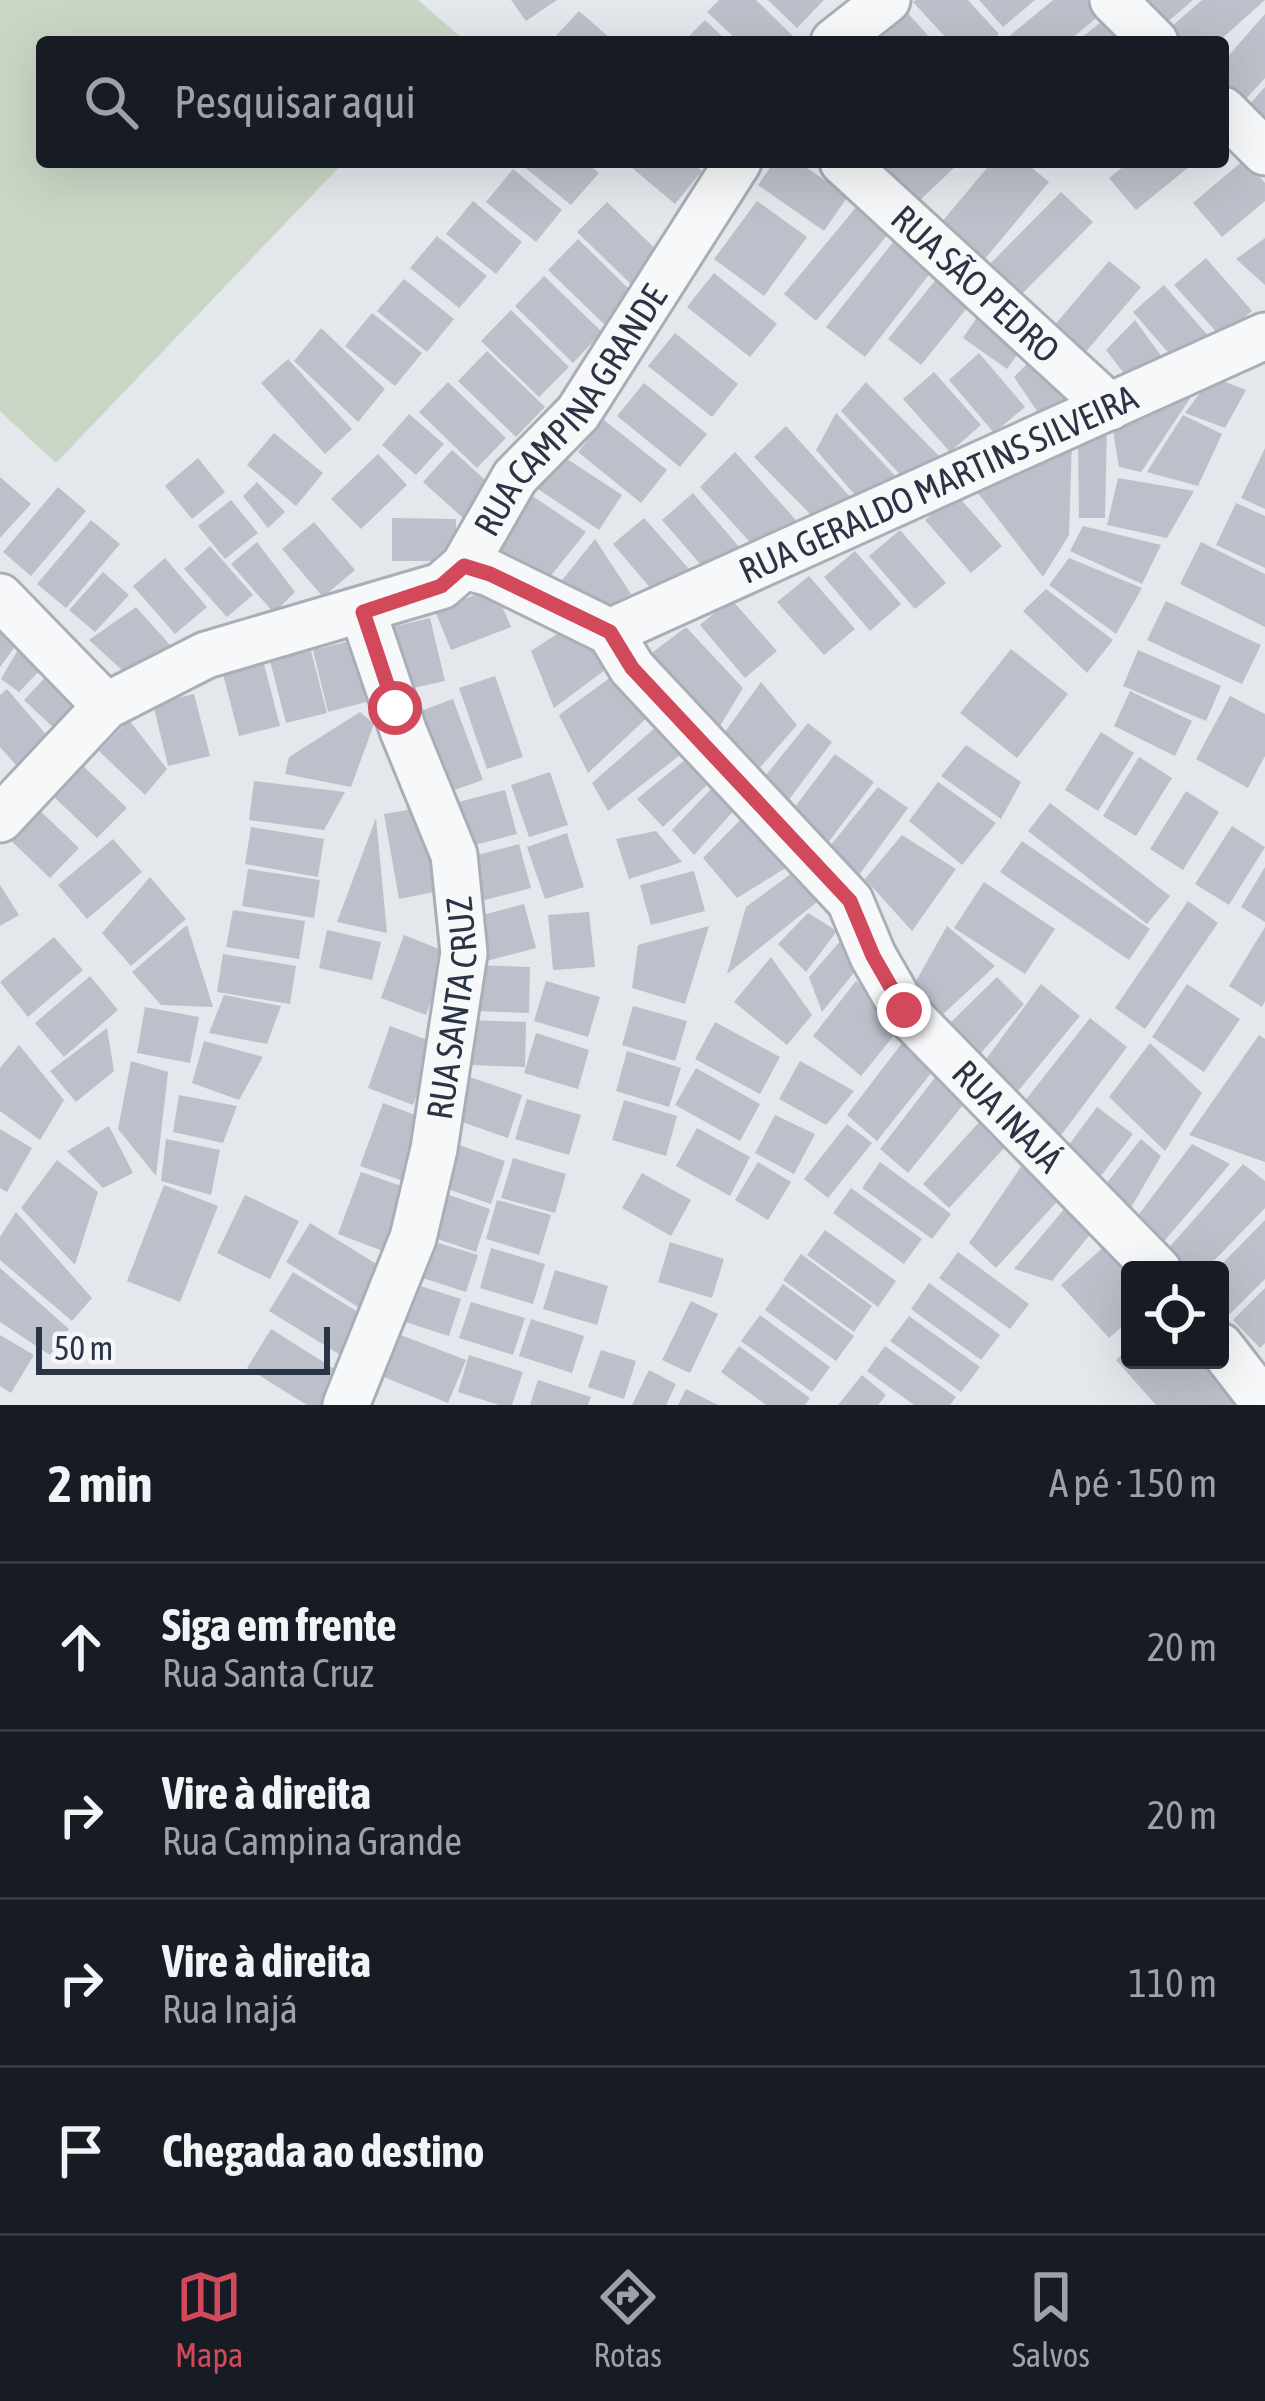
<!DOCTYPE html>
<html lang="pt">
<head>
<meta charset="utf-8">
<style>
	body { margin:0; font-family:"Asap Condensed",sans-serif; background:#20242c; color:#f1f3f6 }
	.controls { position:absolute; right:36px; bottom:36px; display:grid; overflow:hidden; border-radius:12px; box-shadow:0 12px 48px #0002 }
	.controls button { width:108px; height:108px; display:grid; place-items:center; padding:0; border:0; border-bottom:3px solid #363941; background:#171b24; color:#f1f3f6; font:60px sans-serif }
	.scale { position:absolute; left:36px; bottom:30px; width:294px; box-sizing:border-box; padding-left:12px; border:6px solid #2b3445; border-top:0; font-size:33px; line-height:42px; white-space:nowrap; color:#2b3445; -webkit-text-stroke:9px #f4f6f9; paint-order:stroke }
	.stop { position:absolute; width:36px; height:36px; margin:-27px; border:9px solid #d1495b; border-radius:50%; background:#fff }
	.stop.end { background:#d1495b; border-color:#fff; box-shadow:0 3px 12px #0008 }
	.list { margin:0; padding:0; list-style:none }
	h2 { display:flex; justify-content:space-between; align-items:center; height:156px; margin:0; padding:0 48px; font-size:51px }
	h2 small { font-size:39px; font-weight:400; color:#9ea1a6 }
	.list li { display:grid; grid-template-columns:78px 1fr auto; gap:36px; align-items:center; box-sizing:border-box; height:168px; padding:0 48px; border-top:3px solid #363941 }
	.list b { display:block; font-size:45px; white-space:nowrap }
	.list p { margin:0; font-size:39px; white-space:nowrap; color:#9ea1a6 }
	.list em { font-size:39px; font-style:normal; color:#9ea1a6 }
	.icon { flex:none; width:66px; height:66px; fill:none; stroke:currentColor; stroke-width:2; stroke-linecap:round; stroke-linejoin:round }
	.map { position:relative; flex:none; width:1265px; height:1405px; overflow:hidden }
	.search { position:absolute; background:#171b24; box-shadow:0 12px 48px #0002; left:36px; right:36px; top:36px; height:132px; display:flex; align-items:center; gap:30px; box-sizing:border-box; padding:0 42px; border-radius:12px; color:#9ea1a6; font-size:45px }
	.sheet { height:828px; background:#171b24 }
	nav { display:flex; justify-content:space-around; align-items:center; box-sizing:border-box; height:168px; border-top:3px solid #363941; background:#171b24; font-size:33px; color:#9ea1a6 }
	nav a { display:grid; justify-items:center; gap:6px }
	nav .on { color:#d1495b }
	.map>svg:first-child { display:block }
	.green { fill:#c9d6c5 }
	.building { fill:#bbc0ca }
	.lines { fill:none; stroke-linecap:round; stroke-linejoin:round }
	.minor-casing { stroke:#a9aeb7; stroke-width:51 }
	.minor { stroke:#f7f8fa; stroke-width:45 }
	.route { stroke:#d1495b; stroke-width:15 }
	.labels { text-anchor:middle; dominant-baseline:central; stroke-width:9; stroke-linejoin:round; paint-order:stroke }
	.street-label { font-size:36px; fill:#2b3445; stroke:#f4f6f9 }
</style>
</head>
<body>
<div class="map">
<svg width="1265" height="1405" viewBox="0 0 1265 1405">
	<rect width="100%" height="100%" fill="#e4e7ec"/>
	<!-- green -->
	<path class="green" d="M0 0H418L462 38 458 42H42V162H344L56 463 0 411Z"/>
	<!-- building -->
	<path class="building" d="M511 0H557L526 21Z
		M719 0H756L795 38 791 42H739L707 12Z
		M768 0H824L797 28Z
		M916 0H968L999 34 990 42H950L913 2Z
		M979 0H1035L1003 27Z
		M1053 0H1087L1100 15 1067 42H1002Z
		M1132 0H1193L1158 30Z
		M1202 0H1265L1218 42H1172L1164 33Z
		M904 9 934 42H877L872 37Z
		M579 11 611 39 609 42H550Z
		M1265 14V78L1244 101 1223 82V62Z
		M1106 18 1125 42H1076Z
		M705 20 728 42H683Z
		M1265 87V122L1247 107Z
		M1245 159 1265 183V201L1222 237 1193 203Z
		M525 162H585L599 173 571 205 522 165Z
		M625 162H691L702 171 675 204Z
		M774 162H798L848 196 824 231 758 185Z
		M884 162H960L914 206 877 168Z
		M992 162H1025L1049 182 979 266 935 230Z
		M1129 162H1195L1136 210 1109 178Z
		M513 169 562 210 536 242 486 202Z
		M1061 192 1093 222 1018 298 987 267Z
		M473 201 522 242 496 274 446 234Z
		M757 201 807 237 764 296 714 259Z
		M607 202 665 258 635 288 577 232Z
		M858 205 890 232 816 321 784 294Z
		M437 236 487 276 459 308 410 268Z
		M1265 238V285L1236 259Z
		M578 239 635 295 606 326 548 270Z
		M893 242 931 272 865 357 826 327Z
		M1206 258 1252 311 1221 337 1174 285Z
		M1109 261 1141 287 1084 354 1052 328Z
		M714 273 777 324 750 357 687 307Z
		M544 276 602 332 573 363 515 306Z
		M938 277 971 303 921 365 888 339Z
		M404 279 454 319 427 352 377 311Z
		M1164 285 1210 338 1179 365 1133 312Z
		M511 310 569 367 539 397 481 341Z
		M982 310 1026 342 1007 369 963 338Z
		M372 313 422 353 395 386 345 346Z
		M1135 320 1170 368 1136 389 1106 350Z
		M321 328 385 389 358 422 294 361Z
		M675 333 738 384 712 417 648 366Z
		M1041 350 1078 393 1043 420 1014 377Z
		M487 351 545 407 516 437 458 381Z
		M979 353 1025 407 994 433 949 380Z
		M288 359 352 429 325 454 261 383Z
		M934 372 981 425 950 452 903 399Z
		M1212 377 1246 390 1225 428 1185 413Z
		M448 382 506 438 477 468 419 412Z
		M866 382 939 456 908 483 841 411Z
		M644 383 707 434 680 467 617 416Z
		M1197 388 1141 472 1119 467 1111 419Z
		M836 413 901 482 862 503 816 450Z
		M409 414 444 444 416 475 382 445Z
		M1183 415 1222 434 1198 486 1147 472Z
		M604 420 667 470 641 503 578 452Z
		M1107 425 1105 518H1079L1078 440Z
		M786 426 854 501 815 519 754 457Z
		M274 433 323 473 296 506 247 465Z
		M1072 440 1069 535 1043 577 974 488Z
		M1265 448V509L1241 498Z
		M452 450 492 486 463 518 423 482Z
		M555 451 622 495 599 530 532 485Z
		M735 452 804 529 758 551 700 487Z
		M378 454 407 485 361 529 331 499Z
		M198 458 225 492 192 519 165 486Z
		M0 477 31 504 0 538Z
		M1118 478 1194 491 1167 538 1107 525Z
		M257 482 285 512 268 528 243 496Z
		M58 487 86 511 31 576 3 552Z
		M525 491 586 532 549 578 499 549Z
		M693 493 746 555 708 573 662 520Z
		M956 494 1002 546 971 573 925 520Z
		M231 500 258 533 225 559 198 526Z
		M1236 503 1265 516V568L1216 545Z
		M392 518 456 519V561H392Z
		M644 518 690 570 658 597 613 544Z
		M91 520 120 544 66 608 37 584Z
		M314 522 355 570 323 597 282 549Z
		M1083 526 1161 545 1142 584 1070 551Z
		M900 530 946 583 915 609 869 556Z
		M595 539 631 594 606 607 559 584Z
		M257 542 295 592 274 613 231 564Z
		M1201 542 1265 574V627L1180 584Z
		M210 546 253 595 227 617 184 569Z
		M855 551 901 604 870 631 824 577Z
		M165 558 207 607 175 634 133 586Z
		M1069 558 1142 588 1116 634 1049 585Z
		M103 572 129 595 95 632 69 610Z
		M809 576 855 629 824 655 777 602Z
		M494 587 511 627 451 650 435 611Z
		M1046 589 1113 640 1087 673 1023 611Z
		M731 599 777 651 745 678 700 625Z
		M1166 601 1261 645 1242 684 1147 640Z
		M136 607 171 646 122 670 89 640Z
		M430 618 445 681 404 690 388 628Z
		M0 621 22 637 0 667Z
		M571 625 613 664 554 708 531 651Z
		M686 627 743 688 718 729 641 661Z
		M24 639 48 662 19 692 1 679Z
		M354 640 370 701 328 712 313 650Z
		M1011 649 1068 694 1017 758 960 713Z
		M1138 650 1221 686 1206 721 1123 686Z
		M311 651 327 713 286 723 270 661Z
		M264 664 280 726 239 736 223 674Z
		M52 670 85 701 57 731 24 700Z
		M618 672 650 715 588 773 559 715Z
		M495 676 523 757 487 769 459 688Z
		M761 682 797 725 757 771 722 736Z
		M7 689 49 738 16 765 0 747V695Z
		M1130 691 1192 721 1175 756 1114 726Z
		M194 694 210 756 168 766 153 704Z
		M1230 696 1265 714V756L1248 788 1196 759Z
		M453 699 483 780 440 795 410 715Z
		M360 712 374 724 351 787 285 774 289 757Z
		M665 719 688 749 608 811 592 783Z
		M129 720 167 769 145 795 99 751Z
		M808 723 832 742 785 805 762 780Z
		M1101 732 1134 753 1098 811 1065 790Z
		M966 745 1021 782 1001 819 941 776Z
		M692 754 709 783 663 827 637 799Z
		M835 754 874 782 824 848 788 816Z
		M1139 757 1172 778 1136 836 1103 816Z
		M81 764 127 808 97 838 51 794Z
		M550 772 568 825 529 837 511 785Z
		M254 781 345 792 324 830 249 820Z
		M938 782 996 823 962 865 909 821Z
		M878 787 908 808 859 875 830 846Z
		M712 788 736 808 694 855 672 830Z
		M505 790 517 834 463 848 451 804Z
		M1186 791 1219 812 1183 870 1150 849Z
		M1050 803 1170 896 1147 924 1028 831Z
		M33 804 79 848 50 878 4 834Z
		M429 806 444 890 399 899 384 814Z
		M744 816 789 866 737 898 703 858Z
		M376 818 387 933 337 922Z
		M1232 826 1265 847 1229 905 1195 884Z
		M251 827 324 839 318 877 245 864Z
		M656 831 682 862 629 879 616 839Z
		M567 833 584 887 545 899 527 847Z
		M902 835 956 869 912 931 865 879Z
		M113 839 142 872 87 919 58 885Z
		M1022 841 1150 929 1129 960 1000 872Z
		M519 844 531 888 477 902 466 858Z
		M1265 867V922L1241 907Z
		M248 869 320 880 314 918 242 906Z
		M694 871 705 911 651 925 640 885Z
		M792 873 817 902 727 974 746 907Z
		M150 877 186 919 131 966 102 933Z
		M984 882 1055 929 1025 974 954 928Z
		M0 885 19 915 0 926Z
		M1188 901 1218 923 1145 1029 1115 1008Z
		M524 904 536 948 483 962 471 918Z
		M233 910 305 921 299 959 226 947Z
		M589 912 595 967 553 970 548 915Z
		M808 913 837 931 806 972 778 944Z
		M187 925 213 1007 161 1005 132 972Z
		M709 926 685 1004 632 988 638 945Z
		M947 926 995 966 941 1016 916 999V981Z
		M1265 927V1001L1262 1007 1229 986Z
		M327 930 381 942 372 980 319 968Z
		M404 935 449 953 426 1015 381 998Z
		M54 937 83 970 28 1017 0 982Z
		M842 939 866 958 822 1012 809 977Z
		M223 954 296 966 290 1004 217 992Z
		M771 957 812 1015 787 1045 734 1002Z
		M476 965 530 967 529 1013 474 1011Z
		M90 976 118 1010 64 1057 35 1023Z
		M997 977 1024 1004 980 1054 948 1025Z
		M546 981 600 997 588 1037 534 1021Z
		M856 981 905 1022 861 1076 813 1036Z
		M1041 984 1080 1016 1014 1096 981 1066Z
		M1187 984 1240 1019 1204 1072 1152 1037Z
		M224 995 281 1006 267 1044 209 1033Z
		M633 1006 687 1021 675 1061 622 1045Z
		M145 1007 199 1017 190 1063 137 1053Z
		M1090 1018 1127 1047 1059 1138 1024 1102Z
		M471 1020 526 1022 525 1067 470 1065Z
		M715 1022 780 1057 760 1094 695 1059Z
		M390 1026 436 1043 413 1105 368 1088Z
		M107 1028 114 1071 76 1102 50 1071Z
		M536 1033 589 1050 578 1089 524 1073Z
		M909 1034 939 1063 877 1141 847 1115Z
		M1259 1035 1265 1039V1162L1189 1135Z
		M204 1041 263 1057 239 1100 192 1083Z
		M1150 1043 1202 1093 1165 1151 1109 1097Z
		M19 1045 64 1100 40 1140 0 1111V1068Z
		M627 1051 681 1068 669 1107 616 1091Z
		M131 1061 168 1072 156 1176 118 1129Z
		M800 1061 854 1091 826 1125 779 1099Z
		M943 1067 971 1095 908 1173 880 1149Z
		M696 1068 760 1104 740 1141 675 1105Z
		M470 1077 522 1095 508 1138 456 1120Z
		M179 1095 237 1106 223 1143 173 1132Z
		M527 1099 581 1115 569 1155 515 1139Z
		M624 1100 677 1116 666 1156 612 1140Z
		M383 1103 429 1120 406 1182 360 1166Z
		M1097 1107 1133 1134 1094 1185 1059 1158Z
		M991 1109 1018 1133 949 1208 923 1184Z
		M775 1115 815 1134 794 1174 755 1153Z
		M847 1124 872 1143 828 1198 804 1179Z
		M109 1126 133 1173 103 1188 67 1151Z
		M697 1128 750 1157 730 1196 676 1166Z
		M0 1129 32 1148 7 1192 0 1188Z
		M166 1139 220 1150 211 1195 161 1181Z
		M1141 1139 1161 1156 1129 1211 1102 1189Z
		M453 1143 505 1161 491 1204 439 1186Z
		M1192 1144 1230 1164 1160 1246 1133 1222Z
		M513 1158 566 1174 555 1213 501 1198Z
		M1027 1158 1065 1193 996 1268 969 1243Z
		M57 1160 98 1192 75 1265 21 1208Z
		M758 1162 791 1182 768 1220 735 1200Z
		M880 1162 951 1214 932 1239 862 1188Z
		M1243 1164 1265 1181V1208L1205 1270H1185L1165 1252Z
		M361 1172 407 1188 383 1251 338 1234Z
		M642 1173 691 1200 671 1236 622 1208Z
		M164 1185 218 1206 180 1302 127 1281Z
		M851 1188 922 1239 904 1264 833 1213Z
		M437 1191 490 1209 476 1252 423 1234Z
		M245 1195 299 1221 270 1279 217 1253Z
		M497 1200 551 1215 539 1255 486 1239Z
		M1065 1208 1092 1232 1052 1281 1014 1269Z
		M16 1212 92 1298 72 1321 0 1260V1237Z
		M1265 1220V1279L1230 1314 1220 1304V1270H1216Z
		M310 1223 383 1268 358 1307 286 1262Z
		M825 1230 896 1281 878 1307 807 1255Z
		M425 1239 478 1255 466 1292 413 1275Z
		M670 1242 724 1259 712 1298 658 1282Z
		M1108 1243 1130 1267V1320L1109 1338 1061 1285Z
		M491 1248 545 1264 533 1304 480 1288Z
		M958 1252 1029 1304 1010 1329 939 1278Z
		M801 1254 872 1306 854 1332 783 1280Z
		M0 1268 69 1329 50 1355 0 1322Z
		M555 1270 608 1286 597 1325 543 1309Z
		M293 1272 366 1317 342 1356 269 1311Z
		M408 1282 461 1299 449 1336 396 1319Z
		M929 1283 1000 1335 981 1360 911 1309Z
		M783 1284 854 1336 836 1361 765 1310Z
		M1265 1288V1343L1260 1348 1233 1320Z
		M691 1301 718 1314 690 1373 662 1360Z
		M471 1302 525 1318 513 1355 459 1338Z
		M760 1315 830 1367 812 1392 741 1341Z
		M909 1316 980 1367 961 1392 890 1341Z
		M531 1319 584 1336 572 1373 519 1356Z
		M271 1329 344 1375 325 1405H307L247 1368Z
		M385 1329 466 1360 448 1403 369 1371Z
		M0 1335 34 1355 11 1393 0 1386Z
		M739 1346 810 1398 805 1405H766L721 1372Z
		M885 1346 956 1397 950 1405H914L867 1371Z
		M1130 1348V1360H1201L1241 1405H1156L1116 1360Z
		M601 1350 636 1361 624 1399 588 1387Z
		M469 1355 523 1372 512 1405H499L458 1392Z
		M649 1370 676 1384 666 1405H632Z
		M862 1375 886 1395 878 1405H838Z
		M538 1380 591 1397 588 1405H530Z
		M686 1389 718 1405H678Z"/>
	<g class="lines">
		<!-- minor casing -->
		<g class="minor-casing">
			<g id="minor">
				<path d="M1113 0 1155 42"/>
				<path d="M834 42 887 0"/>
				<path d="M1223 110 1265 152"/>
				<path id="s1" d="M843 162 1110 407"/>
				<path id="s2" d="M464 566 490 573 610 632 632 668 850 901 873 956 904 1010 1158 1270"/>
				<path d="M0 597 106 706"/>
				<path id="s3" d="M610 632 1265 336"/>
				<path id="s4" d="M0 819 106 706 206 655 441 586 464 566 515 477 578 413 738 162"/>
				<path d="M1220 1346 1265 1404"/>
				<path id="s5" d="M346 1405 413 1238 434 1149 464 953 454 855 403 730 363 612"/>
			</g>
		</g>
		<!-- minor -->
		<use href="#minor" class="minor"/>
	</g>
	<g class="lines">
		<!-- route -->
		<path class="route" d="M395 708 363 612 441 586 464 566 490 574 610 632 632 668 850 901 873 956 904 1010"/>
	</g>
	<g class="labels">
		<!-- street labels -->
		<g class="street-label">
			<text stroke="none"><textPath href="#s1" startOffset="180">RUA SÃO PEDRO</textPath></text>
			<text stroke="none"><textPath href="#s4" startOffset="732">RUA CAMPINA GRANDE</textPath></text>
			<text stroke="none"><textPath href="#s3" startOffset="360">RUA GERALDO MARTINS SILVEIRA</textPath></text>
			<text stroke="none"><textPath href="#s5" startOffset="414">RUA SANTA CRUZ</textPath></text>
			<text stroke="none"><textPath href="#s2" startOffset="792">RUA INAJÁ</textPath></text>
		</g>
	</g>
</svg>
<div class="controls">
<button><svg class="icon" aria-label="locate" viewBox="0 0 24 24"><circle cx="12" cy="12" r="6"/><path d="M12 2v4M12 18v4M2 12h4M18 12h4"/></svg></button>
</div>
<div class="scale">50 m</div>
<div class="stop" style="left:395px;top:708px"></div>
<div class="stop end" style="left:904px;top:1010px"></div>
<div class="search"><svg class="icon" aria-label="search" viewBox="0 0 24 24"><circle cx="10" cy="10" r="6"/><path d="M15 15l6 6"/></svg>Pesquisar aqui</div>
</div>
<section class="sheet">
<h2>2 min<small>A pé · 150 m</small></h2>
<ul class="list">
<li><svg class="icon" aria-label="ahead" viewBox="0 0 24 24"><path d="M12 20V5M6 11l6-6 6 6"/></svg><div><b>Siga em frente</b><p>Rua Santa Cruz</p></div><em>20 m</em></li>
<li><svg class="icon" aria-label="right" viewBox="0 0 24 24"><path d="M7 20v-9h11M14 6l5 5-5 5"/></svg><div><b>Vire à direita</b><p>Rua Campina Grande</p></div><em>20 m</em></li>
<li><svg class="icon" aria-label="right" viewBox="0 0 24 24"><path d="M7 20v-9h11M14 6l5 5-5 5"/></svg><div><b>Vire à direita</b><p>Rua Inajá</p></div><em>110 m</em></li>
<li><svg class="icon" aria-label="arrive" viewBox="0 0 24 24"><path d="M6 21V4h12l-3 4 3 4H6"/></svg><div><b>Chegada ao destino</b></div></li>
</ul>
</section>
<nav>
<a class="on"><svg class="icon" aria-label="map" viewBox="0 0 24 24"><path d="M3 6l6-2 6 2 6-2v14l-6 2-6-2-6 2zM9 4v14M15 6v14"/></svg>Mapa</a>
<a><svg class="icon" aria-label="directions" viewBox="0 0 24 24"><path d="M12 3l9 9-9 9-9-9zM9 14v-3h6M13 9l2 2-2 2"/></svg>Rotas</a>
<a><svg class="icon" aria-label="saved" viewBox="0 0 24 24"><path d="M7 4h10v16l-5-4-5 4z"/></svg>Salvos</a>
</nav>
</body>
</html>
